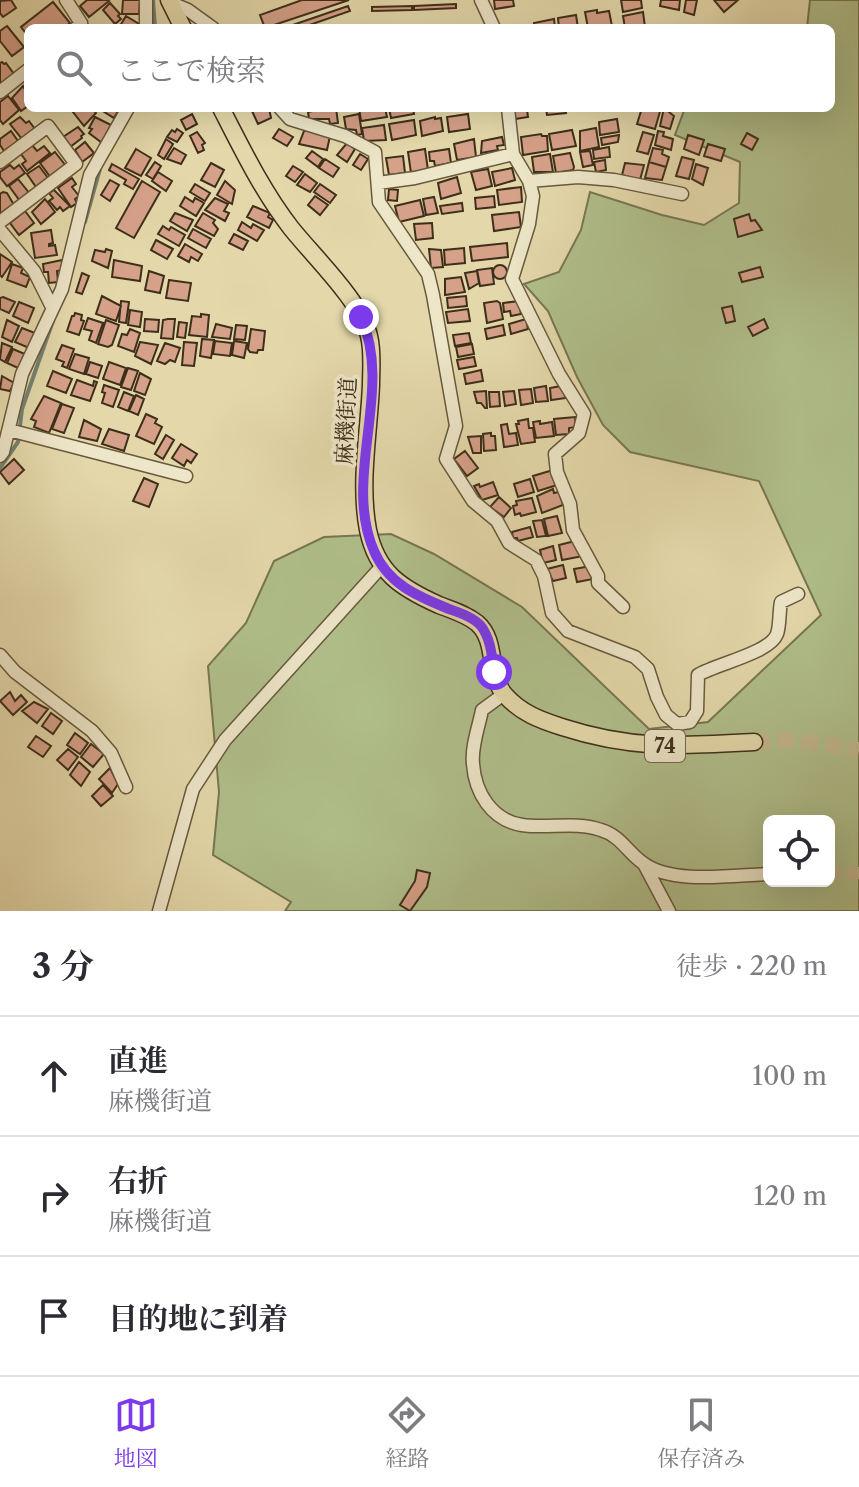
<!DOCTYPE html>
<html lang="ja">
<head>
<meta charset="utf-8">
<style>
	body { margin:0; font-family:"Libre Caslon Text","Noto Serif JP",serif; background:#f2f2f3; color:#2b2b33 }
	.controls { position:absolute; right:24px; bottom:24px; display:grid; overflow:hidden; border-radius:12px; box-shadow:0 8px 32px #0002 }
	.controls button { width:72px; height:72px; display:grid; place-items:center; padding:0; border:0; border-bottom:2px solid #e1e1e2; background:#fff; color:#2b2b33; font:40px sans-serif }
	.stop { position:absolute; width:24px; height:24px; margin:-18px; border:6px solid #7c3aed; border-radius:50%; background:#fff }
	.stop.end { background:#7c3aed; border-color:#fff; box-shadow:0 2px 8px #0008 }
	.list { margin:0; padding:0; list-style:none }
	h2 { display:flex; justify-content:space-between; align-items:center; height:104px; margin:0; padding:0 32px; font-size:34px }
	h2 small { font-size:26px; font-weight:400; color:#7c7c81 }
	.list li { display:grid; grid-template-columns:52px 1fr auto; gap:24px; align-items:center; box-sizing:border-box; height:120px; padding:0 32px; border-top:2px solid #e1e1e2 }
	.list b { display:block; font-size:30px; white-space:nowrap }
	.list p { margin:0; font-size:26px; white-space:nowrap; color:#7c7c81 }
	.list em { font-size:26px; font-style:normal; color:#7c7c81 }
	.icon { flex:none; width:44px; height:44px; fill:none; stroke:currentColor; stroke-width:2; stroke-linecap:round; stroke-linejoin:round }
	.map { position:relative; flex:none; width:859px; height:911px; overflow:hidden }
	.search { position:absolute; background:#fff; box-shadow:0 8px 32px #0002; left:24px; right:24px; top:24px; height:88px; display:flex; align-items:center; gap:20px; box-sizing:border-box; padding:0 28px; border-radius:12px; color:#7c7c81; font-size:30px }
	.sheet { height:464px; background:#fff }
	nav { display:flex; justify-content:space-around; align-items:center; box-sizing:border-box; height:112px; border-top:2px solid #e1e1e2; background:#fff; font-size:22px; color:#7c7c81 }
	nav a { display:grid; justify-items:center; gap:4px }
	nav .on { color:#7c3aed }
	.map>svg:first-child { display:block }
	.green { fill:#b0bf8b; stroke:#777752; stroke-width:2; fill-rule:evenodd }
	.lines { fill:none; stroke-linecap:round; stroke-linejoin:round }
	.stream { stroke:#728271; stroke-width:4 }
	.building { fill:#d6a189; stroke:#3e2f1a; stroke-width:2 }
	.minor-tunnel { stroke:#c3b68d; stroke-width:12; stroke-dasharray:12 6; stroke-linecap:butt }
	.major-tunnel { stroke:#c3b68d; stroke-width:16; stroke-dasharray:16 8; stroke-linecap:butt }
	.minor-casing { stroke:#68593e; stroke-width:15 }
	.major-casing { stroke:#3e2f1a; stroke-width:19 }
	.minor { stroke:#ede6c8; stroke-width:12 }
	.major { stroke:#e4d8aa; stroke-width:16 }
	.route { stroke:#7c3aed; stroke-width:10 }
	.labels { text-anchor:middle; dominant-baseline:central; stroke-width:7; stroke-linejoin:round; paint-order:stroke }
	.shield { fill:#ede6c8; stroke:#72664e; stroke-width:2 }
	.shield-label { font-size:20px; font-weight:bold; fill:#3e2f1a }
	.street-label { font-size:22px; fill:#3e2f1a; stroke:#ede6c8 }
</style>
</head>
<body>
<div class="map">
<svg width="859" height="911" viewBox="0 0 859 911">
	<rect width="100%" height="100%" fill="#e4d8aa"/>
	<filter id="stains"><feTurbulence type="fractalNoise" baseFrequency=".0025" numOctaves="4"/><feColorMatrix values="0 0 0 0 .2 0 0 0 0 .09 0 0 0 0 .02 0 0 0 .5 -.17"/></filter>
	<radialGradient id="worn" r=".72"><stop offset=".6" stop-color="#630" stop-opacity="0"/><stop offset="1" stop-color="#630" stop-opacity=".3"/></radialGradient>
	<!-- green -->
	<path class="green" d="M810 0H859V911H285L291 902 213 855 219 792 208 666 246 623 274 561 324 537 391 534 434 554 522 607 649 729 708 722 821 615 759 481 630 452 603 425 577 377 548 311 524 284 559 272 581 230 590 192 662 215 704 225 739 203 740 162 675 135 685 108H831V28H807ZM769 821H829V881H769Z"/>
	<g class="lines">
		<!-- stream -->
		<path class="stream" d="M153 0 155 28
			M85 222 100 169
			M0 468 18 442 22 409 54 318"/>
	</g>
	<!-- building -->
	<path class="building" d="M11 0 16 8 3 17 0 13V1Z
		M87 0H108L109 1 89 17 80 6Z
		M123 0H140L139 14H122Z
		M302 0H349L265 28 260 15Z
		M494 0H513L514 6 495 9Z
		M621 0H641L642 8 623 12Z
		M661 0H680L679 10 660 6Z
		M686 0H697L694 15 684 12Z
		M714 0H738L724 12Z
		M53 2 70 23 64 28H28V36L21 27Z
		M110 3 120 14 118 16 121 19 115 24 103 10Z
		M456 4V8L414 10V6Z
		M348 6 350 11 301 28H284Z
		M412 6V10L372 11V7Z
		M597 10V13L609 11 612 26 588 28 585 12Z
		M643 12 645 27 625 28 623 16Z
		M576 15 578 28H559L558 18Z
		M126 16 139 24 140 28 120 26Z
		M554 19 555 28H534V23Z
		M7 26 24 47 12 56 0 41V31Z
		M2 62 4 64 6 63 14 74 0 84V63Z
		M23 86 24 88 28 86V106L21 111 12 98Z
		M8 96 19 110 3 124 0 120V102Z
		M77 108H92L96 113 84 126 73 112Z
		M98 108H120L114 118Z
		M260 108H269L271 118 258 124 252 111Z
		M327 108H336L338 123 330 124 329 119H309L308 112Z
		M359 108H385L387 117 361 121Z
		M389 108H413L414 114 391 118Z
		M514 108H540L527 110 528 117 515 119Z
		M546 108H565L566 113 547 115Z
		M642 108H661L655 129 637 124Z
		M664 108 674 116 670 129 660 126Z
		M192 114 197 124 186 130 181 120Z
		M359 114 362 134 357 135 356 130 346 129 344 117Z
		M468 114 470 129 449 132 447 117Z
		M20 117 26 123 29 121 35 129 22 139 10 124Z
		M95 117 111 125 102 143 89 133 92 129 89 128Z
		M435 117V119L441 118 443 131 422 136 420 121Z
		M617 119 619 132 600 135 599 122Z
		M414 120 416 135 392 140 389 124Z
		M384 125 386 140 364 141 362 128Z
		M78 127 84 134 81 136 82 138 70 147 63 137Z
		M596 128 599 147 580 151V131Z
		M177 129 183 133 177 142 167 137 172 130 175 132Z
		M279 129 293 137 287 146 273 138Z
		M307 130 330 136 327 150 299 144 304 131Z
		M572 130 576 146 552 150 549 134Z
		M11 131 18 141 4 151 0 145V139Z
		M658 131 664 132 663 136 673 139 671 150 655 145Z
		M197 132 205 143 202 145 204 150 198 153 190 136Z
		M643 132 654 135 648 154 637 151Z
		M747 133 758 139 752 150 741 144Z
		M541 134 542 136H547L548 151 523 155 521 137Z
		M619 135 618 142 602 145 601 138Z
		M688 135 704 140 699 155 684 149Z
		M502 137 504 145 497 146 498 150 481 153 482 141Z
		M166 139 173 144 164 159 158 155Z
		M474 139 476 157 457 160 454 144Z
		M85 142 94 153 82 162 75 150Z
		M347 143 355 149 347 162 337 155Z
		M708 144 725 149 721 161 704 156Z
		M32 145 37 151 44 146 50 153 27 171 22 164 26 161 21 154Z
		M609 147 610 157 594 159 593 150Z
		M174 148 186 155 181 164 167 159Z
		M653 148 663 150 662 154 669 157 666 167 649 162Z
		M136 149 151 158 141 176 125 168Z
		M425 149 428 170 411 173 408 152Z
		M449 149 451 163 435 166 434 161H430L429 152Z
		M312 151 323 159 318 167 306 158Z
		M590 151 593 165 583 167 580 152Z
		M55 152 66 166 51 178 40 163Z
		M570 153 574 167 573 170 556 173 553 156Z
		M360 154 368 159 361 170 353 165Z
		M550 154 553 172H534L532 157Z
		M403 156 405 173 389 175 386 158Z
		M682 157 694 160 689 179 676 176Z
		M325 159 339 168 333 177 319 168Z
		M605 160 606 170 596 172 594 162Z
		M155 162 161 166 153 179 146 175Z
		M649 162 666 167 662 180 645 178Z
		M211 163 224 170 215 187 201 180Z
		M625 163 644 165 640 180 622 175Z
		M112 164 139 179 133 189 124 184 126 180 109 170Z
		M696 164 708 168 703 185 692 179Z
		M10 165 14 169 19 165 25 173 7 186 0 177V172Z
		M39 166 48 178 36 187 27 174Z
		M293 166 303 172 295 182 286 176Z
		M512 168 515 180 495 186 492 172Z
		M488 169 492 186 476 190 471 172Z
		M158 172 172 181 166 191 152 181Z
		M305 174 317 183 310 192 297 185Z
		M457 177 461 193 441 199 438 183Z
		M72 178 76 184 72 187 79 196 75 199 77 203 71 207 58 188Z
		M18 179 30 194 20 201 9 186Z
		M110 180 119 185 110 201 101 195Z
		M142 181 160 192 134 238 116 228Z
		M225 181 235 190 232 204 217 195Z
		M195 184 210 193 205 201 190 192Z
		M320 184 336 195 330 203 314 192Z
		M521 187 522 202 499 205 497 190Z
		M389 189 398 190 397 201 388 200Z
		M54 190 70 206 63 211 60 207 57 210 49 201 53 198 49 193Z
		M3 192 7 193 14 205 0 214V194Z
		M315 196 328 205 320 215 308 205Z
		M494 196 495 207 476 209 475 198Z
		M185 197 193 202 195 198 204 203 196 216 180 206Z
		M434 197 438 213 426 215 423 199Z
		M215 198 228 204 224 211 229 213 225 221 205 210Z
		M45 199 55 212 41 224 32 212Z
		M420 200 424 216 399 222 395 206Z
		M462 203 463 211 442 214 440 206Z
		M253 206 270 213 268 217 273 220 269 228 247 217Z
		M25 211 34 223 19 235 10 223Z
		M519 212 521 227 494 231 492 215Z
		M175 213 193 220 187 231 170 221Z
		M203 213 215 220 213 223 218 229 214 236 195 226Z
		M749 214 751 221 755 220 762 230 738 237 734 219Z
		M242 222 251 228 253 224 264 230 257 241 238 230Z
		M432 223 433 238 416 240 414 224Z
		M163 226 169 230 171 227 185 235 179 246 158 234Z
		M193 229 211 239 206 248 188 238Z
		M51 230 53 243 49 244V246L55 245 57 255 35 258 31 233Z
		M234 234 248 241 243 250 229 243Z
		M156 240 173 249 167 259 151 250Z
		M507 243 508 257 472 261 470 247Z
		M185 244 202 254 198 261 191 257 189 262 178 256Z
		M464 248 465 263 445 265 444 250Z
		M106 249 112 251 108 268 92 261 95 250 105 252Z
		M429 249 441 250 443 267 431 268Z
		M0 254 12 262 2 277 0 275Z
		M62 260V270L57 271 58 282 49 283 48 272H44L43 264Z
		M114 260 142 266 140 281 112 277Z
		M12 264 23 268 21 273 30 277 26 287 7 280Z
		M493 272a7 7 0 1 1 14 0a7 7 0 1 1-14 0Z
		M760 267 763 277 742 282 739 273Z
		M492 268 494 284 480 286 477 270Z
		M149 271 164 276 160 293 145 290Z
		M477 271 479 283 469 289 465 273Z
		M82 273 89 276 82 294 76 292Z
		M461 277 465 292 445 295V279Z
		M169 280 191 283 188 301 166 298Z
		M102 296 121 306 116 321 96 314Z
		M466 296 467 306 448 308 447 298Z
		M3 297 15 302 9 313 0 309V298Z
		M121 301 129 302 126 323 119 322Z
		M497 301 500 303 503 319 487 323 484 303Z
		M519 301 521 314 511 316 510 311 504 312 503 303Z
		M19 302 34 308 28 323 13 316Z
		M732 306 735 321 726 323 722 308Z
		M468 309 470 321 448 323 446 312Z
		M130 310 142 312 140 327 128 325Z
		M75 313 82 315 81 320 84 321 79 335 67 331 72 316H74Z
		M201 314 209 315 207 337 189 335 192 316 201 317Z
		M88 318 103 323 96 343 89 340 92 331 84 329Z
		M145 319 159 320 158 332 144 331Z
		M168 319H175L173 339 161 338 163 320Z
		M526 319 528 329 511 334 509 324Z
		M764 319 768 328 753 336 748 327Z
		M7 320 19 326 12 342 2 337Z
		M106 320 119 325 112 345 108 347 98 344Z
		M179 322 187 323 185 338 177 337Z
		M216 324 232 328 230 339 212 337Z
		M236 325 247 326 245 340 234 339Z
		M503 325 505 335 487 339 485 329Z
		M22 328 35 333 29 348 15 342Z
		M130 329 140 333 134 352 118 346 122 334 127 335Z
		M251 329 265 331 263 350H258L257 353 250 352 248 349Z
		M469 333 471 343 455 346 453 335Z
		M202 339 214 340 211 358 200 356Z
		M215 341 232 343 230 356 213 354Z
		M234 341 247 343 244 358 232 355Z
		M140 342 158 345 151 364 135 356Z
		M184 342 197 343 194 366 182 365Z
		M2 343 12 347 5 362 0 359Z
		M165 343 180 348 175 362 170 360 165 364 157 361Z
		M472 344 474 354 458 357 456 347Z
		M62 345 74 349 67 368 62 366 64 362 56 359Z
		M13 349 27 355 18 368 7 363Z
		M75 354 89 358 84 374 69 369Z
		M474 357 476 366 459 369 457 360Z
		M90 362 102 366 98 378 86 374Z
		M109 362 126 368 120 385 103 379Z
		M128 368 138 371 131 390 121 387Z
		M481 370 483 381 466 384 464 374Z
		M53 371 72 379 66 393 47 386Z
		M140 373 151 379 145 395 134 391Z
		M2 376 14 383 10 391 0 389Z
		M77 380 93 386 94 381 97 382 90 401 71 395Z
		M104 385 119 390 113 407 102 403 105 393 102 392Z
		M546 386 548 401 536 402 534 388Z
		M561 386 566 398 551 400 550 388Z
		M531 389 533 403 521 405 519 390Z
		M486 391 487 408H485L481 403H477L474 392Z
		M514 391 516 404 505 406 503 392Z
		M124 392 134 396 128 411 118 407Z
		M489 392H499L500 406 490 407Z
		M136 395 144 399 138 415 129 411Z
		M44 396 61 403 49 433 34 427 36 421 31 419Z
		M62 404 74 408 64 433 52 429Z
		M146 414 157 419 155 423 162 427 154 444 136 436Z
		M575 417 576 427 569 428V434L556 435 554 419Z
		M528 419 529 428H533L535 442 521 444 516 424H519L518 421Z
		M84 420 101 429 97 441 79 437Z
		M540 421V424L552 422 554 436 536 438 533 422Z
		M507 424 509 434 516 433 518 445 504 447 501 425Z
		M109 429 129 435 124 451 102 444Z
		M491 433V436H495L496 450 484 451 483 434Z
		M166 435 174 440 163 459 155 454Z
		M481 436V453H473L468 437Z
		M181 444 197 454 191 463 187 460 184 466 172 458Z
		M465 451 478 468 467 476 454 459Z
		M14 459 24 470 9 484 0 472Z
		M553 470 557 485 538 491 533 476Z
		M144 478 158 484 149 507 133 501Z
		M530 479 534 492 518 497 514 484Z
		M493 482 498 495 482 500 474 486 479 484 480 487Z
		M553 489 554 493 559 492 563 505 542 513 537 496Z
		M499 497 511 508 504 517 490 507Z
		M532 498 536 512 521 516 520 513 515 515 513 506 517 505 516 501Z
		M557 516 562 533 548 536 544 519Z
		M542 520 546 536 537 537 533 521Z
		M530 527 533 537 518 541 517 538H513L512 532Z
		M575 541 583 556 562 560 559 545Z
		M553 546 556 560 543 563 540 550Z
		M563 565 566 578 553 581 547 569Z
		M591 566 593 579 577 582 574 569Z
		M10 692 15 701 21 695 27 702 13 715 0 701Z
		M34 702 48 709 37 723 22 711Z
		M51 713 62 721 53 734 42 726Z
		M75 733 88 743 80 754 67 745Z
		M36 736 51 746 43 757 28 747Z
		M91 744 104 754 93 767 81 757Z
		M68 749 78 757 68 770 57 760Z
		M79 762 90 772 81 786 70 775Z
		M110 768 118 784 112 793 99 779Z
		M103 785 113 796 101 806 92 796Z
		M417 870 430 873 427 887 410 911 400 905 415 881Z"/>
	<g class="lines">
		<!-- minor-tunnel -->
		<path class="minor-tunnel" d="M829 873H859"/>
		<!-- major-tunnel -->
		<path class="major-tunnel" d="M754 742 799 740 859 750"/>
		<!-- minor casing -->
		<g class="minor-casing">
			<path id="minor" d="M66 0 81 23 76 28
				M146 0V28
				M481 0 494 28
				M171 3 188 10 213 28
				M0 92 28 70
				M280 108 290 119 345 136 375 152 379 202 428 274 433 295 456 426 446 459 473 501 497 521 509 543 536 560 544 576 552 613 568 631 635 657 648 669 657 697 666 715 677 724 690 722 697 711 698 675C716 664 770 653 777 634 780 626 779 612 781 602L798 594
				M508 108 513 154 529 181 533 196 529 224 512 279 559 374 584 414 579 433 555 454 557 472 570 504 573 530 598 576V583L623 607
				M0 162 48 126 76 164 0 222
				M529 181 578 177 614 180 682 194
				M378 183 415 178 513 154
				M0 230 34 271 52 307
				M9 430 186 476
				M0 456 3 452 22 374 62 289 90 175 128 108
				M0 655 15 672 92 731 111 753 126 787
				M504 694 482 710C479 726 471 747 473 764 475 792 491 820 522 825 548 829 575 821 601 830 621 836 627 852 643 863 672 885 734 875 769 874
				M644 864 669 911
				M159 911 193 789 225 740 382 566"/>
		</g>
		<!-- major casing -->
		<g class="major-casing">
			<path id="major" d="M169 0 183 28
				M221 108C242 149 263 192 291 228 314 257 361 301 369 336 373 352 371 369 371 385 369 432 359 483 368 530 377 573 401 588 439 605 452 610 466 614 477 623 498 641 487 675 505 695 521 713 540 720 562 727 633 750 681 746 754 742"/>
		</g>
		<!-- minor -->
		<use href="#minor" class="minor"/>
		<!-- major -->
		<use href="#major" class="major"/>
	</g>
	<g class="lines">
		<!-- route -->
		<path class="route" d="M361 317C394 390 342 477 374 551 388 584 417 596 449 609 460 613 473 617 481 626 491 639 492 657 494 672"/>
	</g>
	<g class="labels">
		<!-- shield labels -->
		<rect class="shield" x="645" y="730" width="40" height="32" rx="6"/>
		<g class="shield-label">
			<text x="665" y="746">74</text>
		</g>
		<!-- street labels -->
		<g class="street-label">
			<text transform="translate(346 421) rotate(-87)">麻機街道</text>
		</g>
	</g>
	<rect width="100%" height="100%" filter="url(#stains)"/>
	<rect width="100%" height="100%" fill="url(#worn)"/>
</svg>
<div class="controls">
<button><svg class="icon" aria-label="locate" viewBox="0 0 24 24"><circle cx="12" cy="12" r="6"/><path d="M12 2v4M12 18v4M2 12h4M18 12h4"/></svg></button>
</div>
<div class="stop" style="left:494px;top:672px"></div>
<div class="stop end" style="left:361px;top:317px"></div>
<div class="search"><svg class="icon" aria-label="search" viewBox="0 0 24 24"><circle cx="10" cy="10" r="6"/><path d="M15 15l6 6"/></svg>ここで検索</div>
</div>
<section class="sheet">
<h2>3 分<small>徒歩 · 220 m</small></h2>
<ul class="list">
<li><svg class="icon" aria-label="ahead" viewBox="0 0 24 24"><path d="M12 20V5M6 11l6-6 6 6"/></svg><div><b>直進</b><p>麻機街道</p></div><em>100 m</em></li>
<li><svg class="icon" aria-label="right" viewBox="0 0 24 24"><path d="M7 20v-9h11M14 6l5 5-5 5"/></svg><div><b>右折</b><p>麻機街道</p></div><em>120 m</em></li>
<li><svg class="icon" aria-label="arrive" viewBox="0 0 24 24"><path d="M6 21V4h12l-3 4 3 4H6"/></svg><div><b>目的地に到着</b></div></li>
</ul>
</section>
<nav>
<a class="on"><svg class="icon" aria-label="map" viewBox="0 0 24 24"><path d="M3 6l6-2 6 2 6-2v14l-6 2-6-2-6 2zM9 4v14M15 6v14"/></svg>地図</a>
<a><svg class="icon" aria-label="directions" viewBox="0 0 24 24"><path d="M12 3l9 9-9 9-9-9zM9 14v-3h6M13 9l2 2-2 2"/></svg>経路</a>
<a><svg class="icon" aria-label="saved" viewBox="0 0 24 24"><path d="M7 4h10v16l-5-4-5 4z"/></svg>保存済み</a>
</nav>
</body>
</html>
